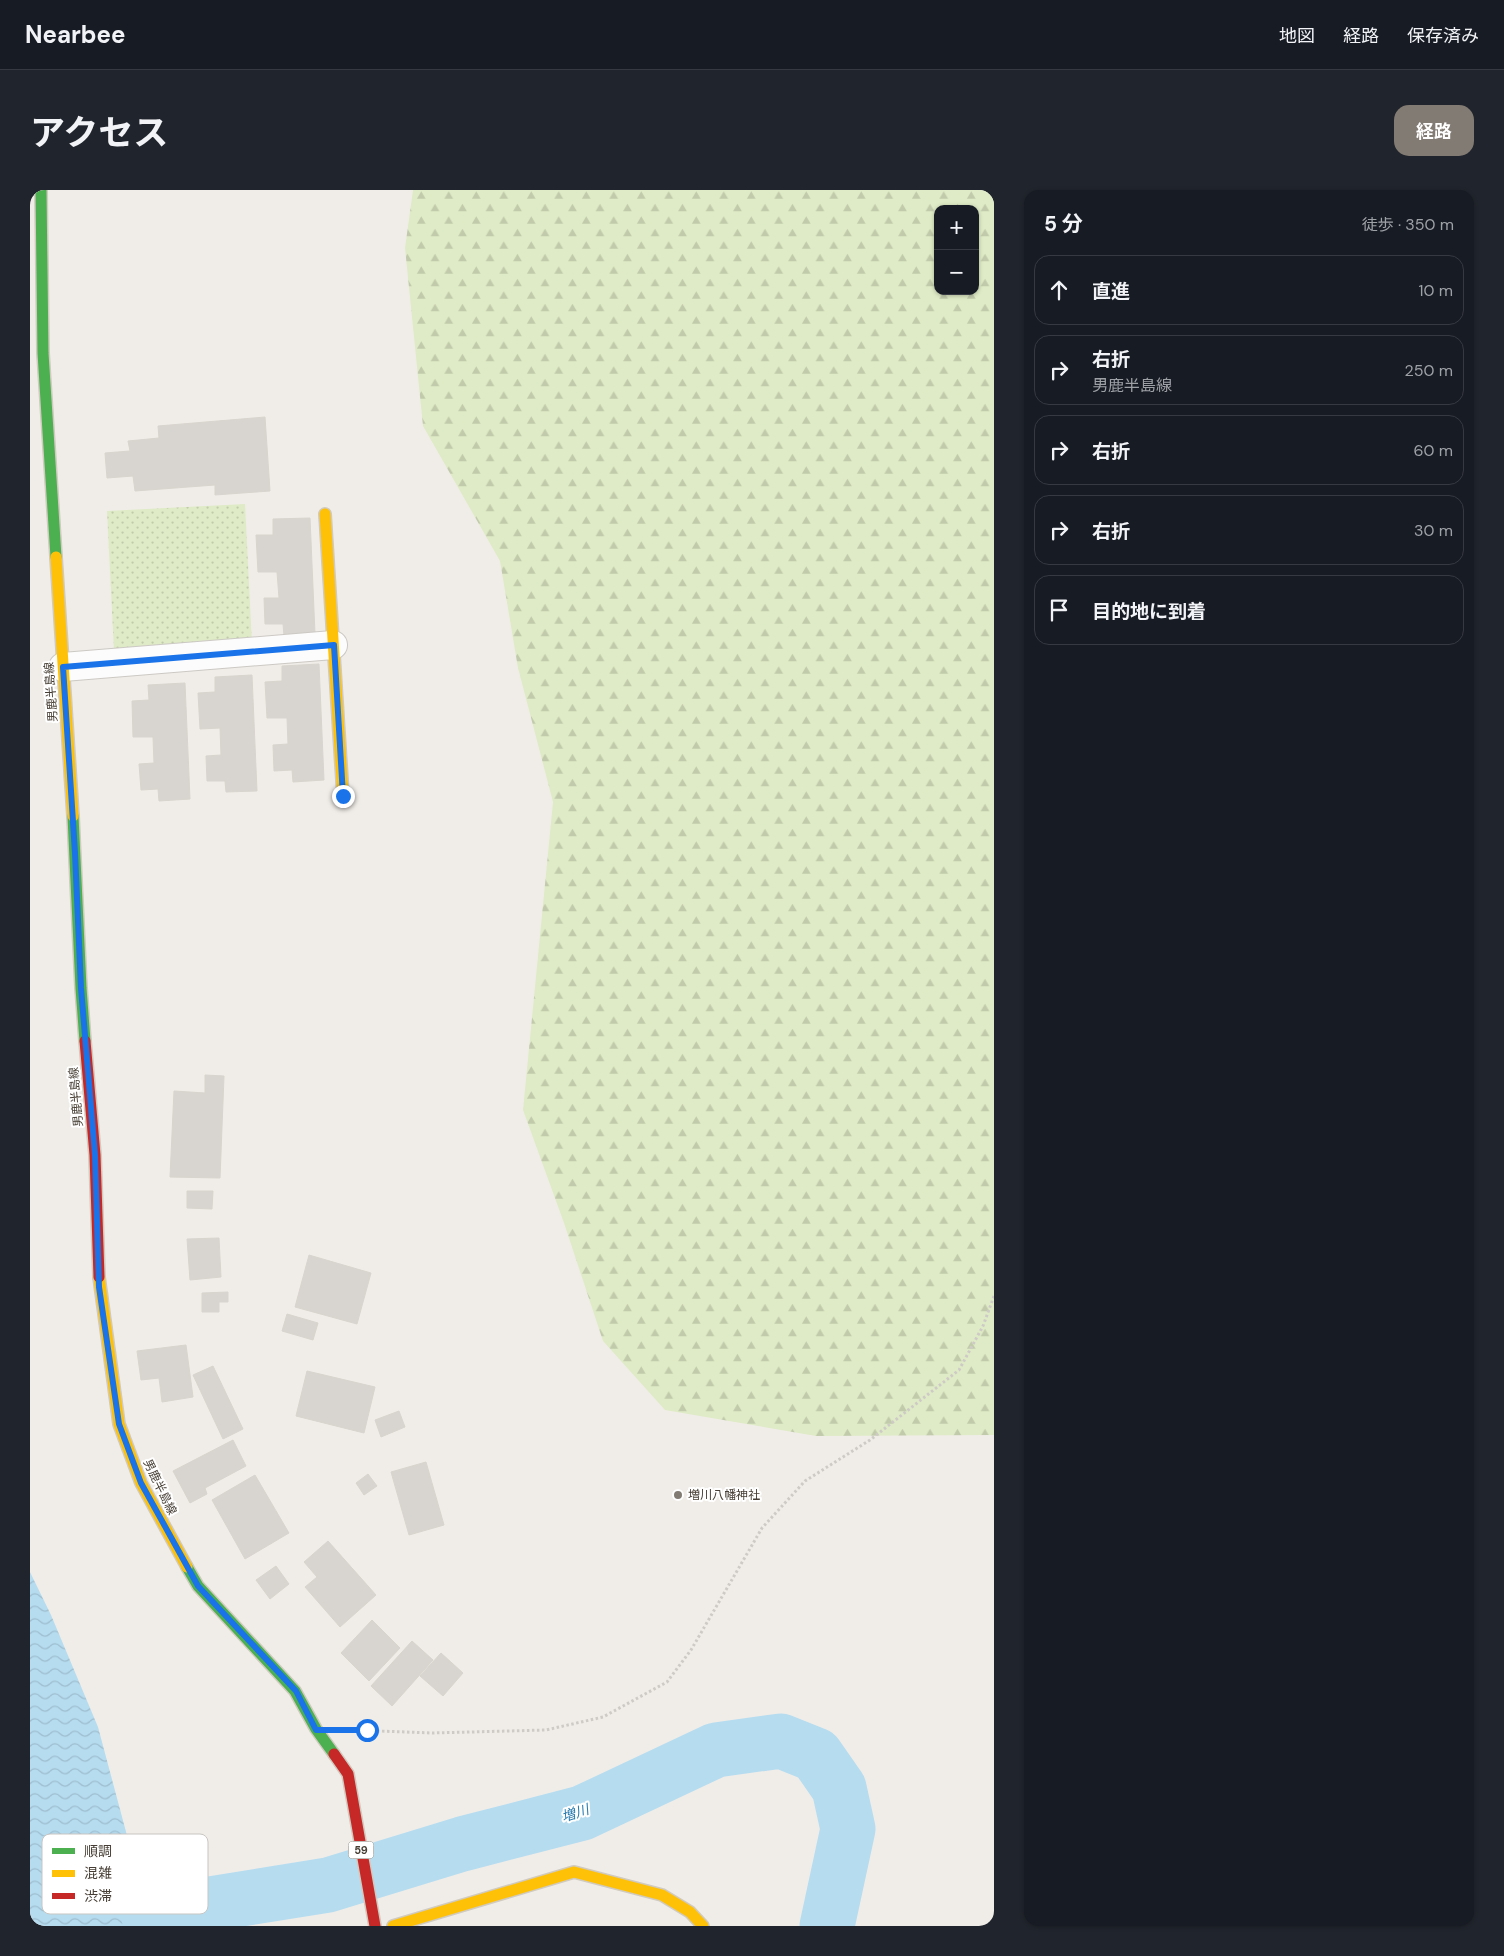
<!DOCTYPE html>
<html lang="ja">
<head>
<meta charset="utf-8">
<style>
	body { margin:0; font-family:"DM Sans","Noto Sans JP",sans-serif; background:#20242c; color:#f1f3f6 }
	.controls { position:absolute; right:15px; top:15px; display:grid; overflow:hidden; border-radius:10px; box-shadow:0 1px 4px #0004 }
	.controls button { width:45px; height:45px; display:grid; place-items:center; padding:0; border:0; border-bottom:1px solid #363941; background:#171b24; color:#f1f3f6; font:25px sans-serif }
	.stop { position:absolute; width:15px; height:15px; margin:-11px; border:4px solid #1a73e8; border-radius:50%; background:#fff }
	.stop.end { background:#1a73e8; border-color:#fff; box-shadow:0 1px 5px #0008 }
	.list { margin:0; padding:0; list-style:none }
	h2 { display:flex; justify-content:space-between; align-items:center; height:65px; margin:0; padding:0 20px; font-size:21px }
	h2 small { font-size:16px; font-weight:400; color:#9ea1a6 }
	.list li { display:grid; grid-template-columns:32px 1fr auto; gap:15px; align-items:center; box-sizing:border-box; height:70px; margin:0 10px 10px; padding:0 10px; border:1px solid #363941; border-radius:15px }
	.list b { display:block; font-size:19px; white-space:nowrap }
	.list p { margin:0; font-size:16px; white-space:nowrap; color:#9ea1a6 }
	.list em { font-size:16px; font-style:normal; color:#9ea1a6 }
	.icon { flex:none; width:28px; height:28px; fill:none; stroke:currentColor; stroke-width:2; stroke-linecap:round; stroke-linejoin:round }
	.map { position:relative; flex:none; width:964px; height:1736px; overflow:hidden; border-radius:15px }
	header { display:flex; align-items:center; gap:30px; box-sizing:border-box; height:70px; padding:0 25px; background:#171b24; border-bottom:1px solid #363941 }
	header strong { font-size:24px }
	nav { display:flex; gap:28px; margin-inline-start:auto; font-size:18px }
	.intro { display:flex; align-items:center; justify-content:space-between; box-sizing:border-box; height:120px; padding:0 30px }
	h1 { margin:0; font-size:35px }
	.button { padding:12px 22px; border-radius:15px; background:#827b73; color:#fff; font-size:18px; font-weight:700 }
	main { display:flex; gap:30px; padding:0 30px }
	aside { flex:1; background:#171b24; border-radius:15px; box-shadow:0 1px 4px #0004 }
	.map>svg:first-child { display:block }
	.forest { fill:url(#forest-firs); fill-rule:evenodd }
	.park { fill:url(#park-dots) }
	.water { fill:url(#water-waves) }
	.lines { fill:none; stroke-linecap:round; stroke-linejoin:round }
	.river { stroke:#b6dcf0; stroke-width:55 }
	.building { fill:#d8d4cf; stroke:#d8d4ce }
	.street-casing { stroke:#ccc9c4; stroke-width:30 }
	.fast-casing { stroke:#d0cabf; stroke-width:14 }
	.slow-casing { stroke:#d0cabf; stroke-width:14 }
	.jam-casing { stroke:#d0cabf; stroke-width:14 }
	.path { stroke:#cecbc6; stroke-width:3; stroke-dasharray:2.5 2.5; stroke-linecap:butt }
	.street { stroke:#fdfcfc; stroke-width:28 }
	.fast { stroke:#4caf50; stroke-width:11 }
	.slow { stroke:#ffc107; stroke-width:11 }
	.jam { stroke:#c62828; stroke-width:11 }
	.route { stroke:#1a73e8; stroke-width:6 }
	.poi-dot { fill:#827b73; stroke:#fff; stroke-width:2 }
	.labels { text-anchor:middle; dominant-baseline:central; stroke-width:4; stroke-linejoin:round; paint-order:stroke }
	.shield { fill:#fff; stroke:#7e7871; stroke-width:1 }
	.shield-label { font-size:11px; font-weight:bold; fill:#463e34 }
	.street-label { font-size:12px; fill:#463e34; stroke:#fff }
	.poi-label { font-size:12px; fill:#463e34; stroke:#fff; text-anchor:start }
	.water-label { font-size:14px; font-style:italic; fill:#277baf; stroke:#fff }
	.key { fill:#fff; stroke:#c8c5c2; stroke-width:1 }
	.key-label { font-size:14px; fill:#463e34 }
</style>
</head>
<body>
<header>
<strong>Nearbee</strong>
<nav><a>地図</a><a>経路</a><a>保存済み</a></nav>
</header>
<div class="intro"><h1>アクセス</h1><a class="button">経路</a></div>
<main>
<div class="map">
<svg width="964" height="1736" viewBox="0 0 964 1736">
	<defs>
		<pattern id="forest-firs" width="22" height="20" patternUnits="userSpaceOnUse" patternTransform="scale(1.25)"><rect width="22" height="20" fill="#dfebc6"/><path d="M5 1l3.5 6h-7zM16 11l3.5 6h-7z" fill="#c1cbab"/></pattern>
		<pattern id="park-dots" width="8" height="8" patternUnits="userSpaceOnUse" patternTransform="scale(1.25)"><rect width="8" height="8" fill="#dfebc6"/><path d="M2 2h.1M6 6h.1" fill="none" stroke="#c1cbab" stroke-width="1.8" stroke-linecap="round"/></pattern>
		<pattern id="water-waves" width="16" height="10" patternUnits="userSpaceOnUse" patternTransform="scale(1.25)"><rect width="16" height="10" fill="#b6dcf0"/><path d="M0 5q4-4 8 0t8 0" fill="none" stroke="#9ebece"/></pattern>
	</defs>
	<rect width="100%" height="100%" fill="#f0ede8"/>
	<!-- forest -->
	<path class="forest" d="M383 0H964V1245L786 1246 635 1220 573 1151 534 1033 493 920 523 612 488 478 470 371 393 236 375 58ZM908 19H945V101H908Z"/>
	<!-- park -->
	<path class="park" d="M215 314 222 454 84 461 77 321Z"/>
	<!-- water -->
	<path class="water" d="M0 1382 21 1425 68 1537 118 1724 119 1736H0Z"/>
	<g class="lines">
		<!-- river -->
		<path class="river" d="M118 1724 298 1695 432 1654 552 1623 686 1560 751 1551 786 1565 809 1598 818 1639 797 1736"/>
	</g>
	<!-- building -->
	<path class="building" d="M235 227 240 301 185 305V295L105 301 103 286 77 288 75 263 100 261 98 251 129 248 128 236Z
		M280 328 285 444 254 446 253 434H235L234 408H249L247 382H228L226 345H243V329Z
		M289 474 294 590 263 592 262 580 244 581 243 555 258 554 257 528H237L235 492 252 491V476Z
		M222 485 227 601 196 602 195 591H177L176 566 191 565 190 538 170 539 168 503 185 502V487Z
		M155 493 160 609 129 611 128 599 111 600 109 574 124 573 123 547H103L102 511 119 510 118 495Z
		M175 885 194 886 190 988 140 987 144 901 175 903Z
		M157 1001H183L182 1019 157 1018Z
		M189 1048 191 1087 160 1090 157 1049Z
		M279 1065 341 1083 327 1134 265 1117Z
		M198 1102V1112H189V1122H172V1103Z
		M257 1124 288 1133 283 1150 252 1141Z
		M156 1155 163 1207 132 1212 129 1188 111 1190 107 1161Z
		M183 1176 213 1239 193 1249 163 1185Z
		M277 1181 345 1197 334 1243 266 1226Z
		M369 1221 375 1237 351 1247 345 1230Z
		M203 1250 216 1276 175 1298 177 1304 160 1313 143 1281Z
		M396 1272 414 1335 379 1345 361 1282Z
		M338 1284 347 1296 334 1305 326 1293Z
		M225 1285 259 1343 215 1369 182 1310Z
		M298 1351 346 1405 310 1437 275 1397 287 1387 274 1372Z
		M246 1376 259 1394 240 1409 226 1390Z
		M342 1430 370 1458 339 1491 311 1463Z
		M382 1451 403 1470 362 1516 341 1496Z
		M411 1463 433 1483 413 1506 390 1486Z"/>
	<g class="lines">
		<!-- street casing -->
		<g class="street-casing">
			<path id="street" d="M33 477 303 455"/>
		</g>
		<!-- fast casing -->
		<g class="fast-casing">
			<path id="fast" d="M11 0 13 163 26 367
				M43 626 51 798 55 851
				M157 1377 168 1396 265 1501 286 1539 304 1564"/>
		</g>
		<!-- slow casing -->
		<g class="slow-casing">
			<path id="slow" d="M295 324 313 606
				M26 367 43 626
				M69 1087 89 1234 111 1293 157 1377
				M363 1736 544 1682 632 1705 660 1722 673 1736"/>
		</g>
		<!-- jam casing -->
		<g class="jam-casing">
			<path id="jam" d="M55 851 65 965 69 1087
				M304 1564 318 1584 345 1736"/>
		</g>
		<!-- path -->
		<path class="path" d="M322 1540 402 1543 516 1540 573 1527 637 1492 661 1460 732 1338 775 1291 840 1250 929 1180 953 1136 964 1106"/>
		<!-- street -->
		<use href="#street" class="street"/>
		<!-- fast -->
		<use href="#fast" class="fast"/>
		<!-- slow -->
		<use href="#slow" class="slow"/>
		<!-- jam -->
		<use href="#jam" class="jam"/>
	</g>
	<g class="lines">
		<!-- route -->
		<path class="route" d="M313 606 304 455 33 477 45 663 51 798 65 965 69 1097 89 1234 111 1293 168 1396 266 1501 286 1540H337"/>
	</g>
	<!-- markers -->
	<circle class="poi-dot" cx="648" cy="1305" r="5"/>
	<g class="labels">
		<!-- shield labels -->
		<rect class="shield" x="318.5" y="1651.5" width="25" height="17" rx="4"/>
		<g class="shield-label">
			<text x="331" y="1660">59</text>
		</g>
		<!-- street labels -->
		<g class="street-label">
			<text transform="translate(21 502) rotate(-94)">男鹿半島線</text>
			<text transform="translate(46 907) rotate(-95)">男鹿半島線</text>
			<text transform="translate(130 1297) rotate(64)">男鹿半島線</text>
		</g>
		<!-- poi labels -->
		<g class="poi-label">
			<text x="658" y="1305">増川八幡神社</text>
		</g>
		<!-- water labels -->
		<g class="water-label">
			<text transform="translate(545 1623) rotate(-18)">増川</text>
		</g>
	</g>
	<!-- legend -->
	<rect x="12" y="1644" width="166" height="80" rx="8" class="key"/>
	<rect x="22" y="1658" width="23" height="6" fill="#4caf50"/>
	<rect x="22" y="1680" width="23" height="7" fill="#ffc107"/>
	<rect x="22" y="1703" width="23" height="6" fill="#c62828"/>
	<g class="key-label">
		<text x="54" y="1666">順調</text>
		<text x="54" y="1688">混雑</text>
		<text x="54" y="1711">渋滞</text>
	</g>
</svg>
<div class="controls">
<button>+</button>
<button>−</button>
</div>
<div class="stop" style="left:337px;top:1540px"></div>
<div class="stop end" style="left:313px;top:606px"></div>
</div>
<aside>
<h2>5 分<small>徒歩 · 350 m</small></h2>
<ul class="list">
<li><svg class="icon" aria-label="ahead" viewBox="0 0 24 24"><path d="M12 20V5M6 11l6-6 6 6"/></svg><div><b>直進</b></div><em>10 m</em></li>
<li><svg class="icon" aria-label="right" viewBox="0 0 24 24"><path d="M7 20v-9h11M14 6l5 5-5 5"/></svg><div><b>右折</b><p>男鹿半島線</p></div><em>250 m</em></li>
<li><svg class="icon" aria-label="right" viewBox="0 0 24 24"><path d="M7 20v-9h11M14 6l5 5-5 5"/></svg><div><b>右折</b></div><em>60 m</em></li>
<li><svg class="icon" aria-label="right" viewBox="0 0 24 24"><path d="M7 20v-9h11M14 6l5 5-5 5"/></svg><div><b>右折</b></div><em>30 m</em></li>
<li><svg class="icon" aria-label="arrive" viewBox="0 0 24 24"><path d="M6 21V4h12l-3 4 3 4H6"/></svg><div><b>目的地に到着</b></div></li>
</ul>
</aside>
</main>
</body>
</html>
